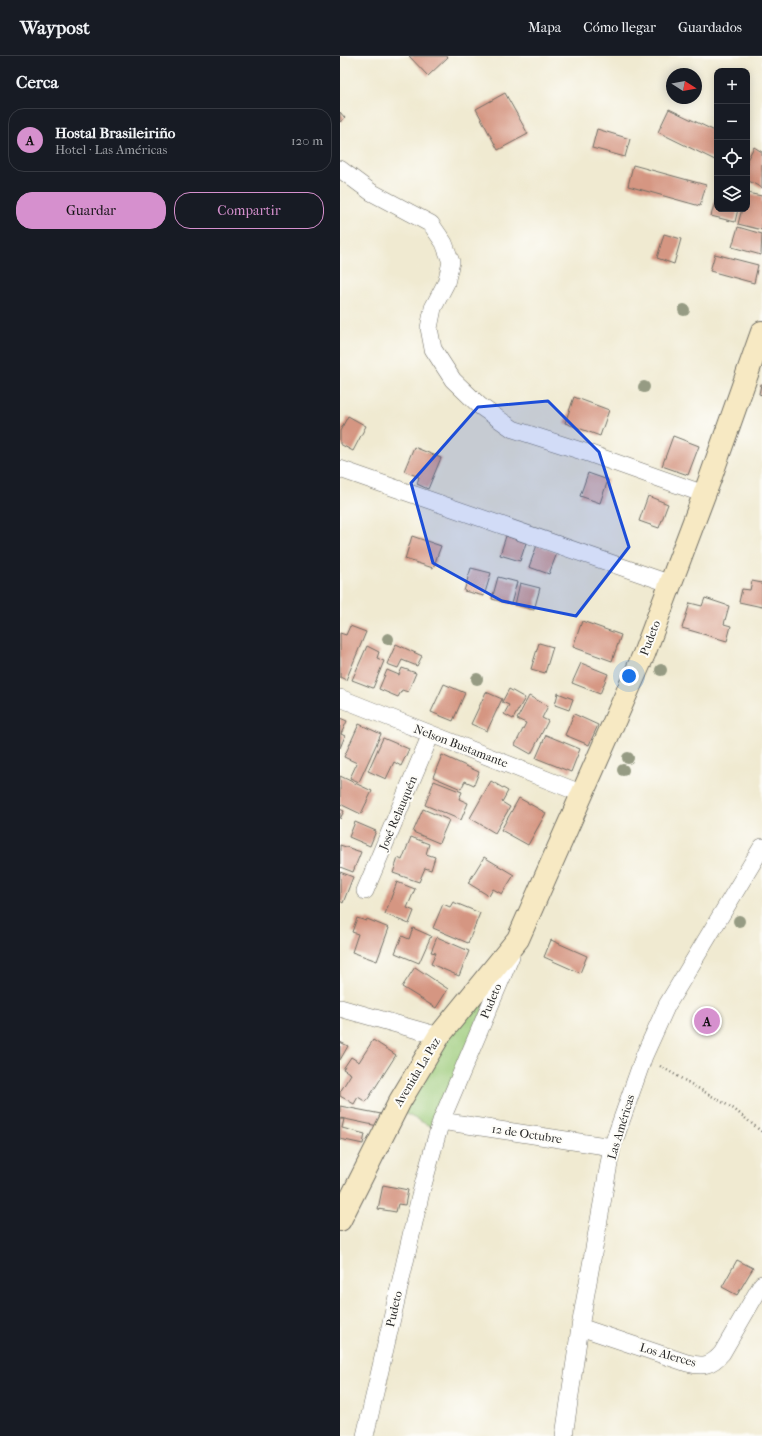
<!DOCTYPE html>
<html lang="es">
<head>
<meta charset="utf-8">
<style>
	body { margin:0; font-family:"IM FELL French Canon",serif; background:#242831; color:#f1f3f6 }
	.controls { position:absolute; right:12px; top:12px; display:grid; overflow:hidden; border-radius:8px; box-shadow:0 2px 10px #0003 }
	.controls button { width:36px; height:36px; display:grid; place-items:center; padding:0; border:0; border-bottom:1px solid #363941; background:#171b24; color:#f1f3f6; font:20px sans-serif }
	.compass { position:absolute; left:326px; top:12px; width:36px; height:36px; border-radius:50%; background:#171b24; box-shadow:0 2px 10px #0003; rotate:101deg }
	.you { position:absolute; left:289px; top:620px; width:14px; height:14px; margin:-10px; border:3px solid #fff; border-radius:50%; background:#1a73e8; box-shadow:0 0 0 6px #1a73e833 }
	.badge { display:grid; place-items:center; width:26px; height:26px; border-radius:50%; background:#d690ce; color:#111; font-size:13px; font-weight:700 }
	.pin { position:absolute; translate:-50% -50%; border:2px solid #fff; box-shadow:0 1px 4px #0006 }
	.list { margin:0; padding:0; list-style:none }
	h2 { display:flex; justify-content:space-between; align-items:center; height:52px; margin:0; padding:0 16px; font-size:17px }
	h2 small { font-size:13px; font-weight:400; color:#9ea1a6 }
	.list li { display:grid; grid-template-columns:26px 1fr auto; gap:12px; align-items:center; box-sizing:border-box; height:64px; margin:0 8px 8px; padding:0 8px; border:1px solid #363941; border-radius:16px }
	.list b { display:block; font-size:15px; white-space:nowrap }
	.list p { margin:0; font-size:13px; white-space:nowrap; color:#9ea1a6 }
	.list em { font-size:13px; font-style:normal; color:#9ea1a6 }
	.actions { display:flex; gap:8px; padding:12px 16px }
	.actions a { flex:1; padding:9px 0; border:1px solid #d690ce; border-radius:16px; text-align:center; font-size:14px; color:#d690ce }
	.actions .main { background:#d690ce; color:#111 }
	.icon { flex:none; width:22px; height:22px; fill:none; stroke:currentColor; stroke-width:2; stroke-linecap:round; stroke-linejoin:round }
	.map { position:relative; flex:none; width:422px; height:1380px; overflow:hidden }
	header { display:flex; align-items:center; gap:24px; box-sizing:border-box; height:56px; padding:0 20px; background:#171b24; border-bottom:1px solid #363941 }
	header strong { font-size:19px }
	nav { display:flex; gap:22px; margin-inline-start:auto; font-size:14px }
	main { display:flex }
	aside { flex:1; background:#171b24 }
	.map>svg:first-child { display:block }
	.green { fill:#9ccb7a; stroke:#647b52 }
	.building { fill:#d59682 }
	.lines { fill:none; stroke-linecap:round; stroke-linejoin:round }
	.street-casing { stroke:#706e65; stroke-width:18 }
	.secondary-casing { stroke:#706e65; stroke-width:24 }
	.path { stroke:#706e65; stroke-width:2.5; stroke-dasharray:1 3; stroke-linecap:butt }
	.street { stroke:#fff; stroke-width:17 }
	.secondary { stroke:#f7e9c3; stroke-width:22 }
	.tree { fill:#969b83 }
	.marked { fill:#1d4ed8; fill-opacity:0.2; stroke:#1d4ed8; stroke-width:3; stroke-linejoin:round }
	.labels { text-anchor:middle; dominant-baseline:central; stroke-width:4; stroke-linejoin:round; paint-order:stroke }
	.street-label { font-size:12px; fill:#2b2b2b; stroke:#fdfcf7 }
</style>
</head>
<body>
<header>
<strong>Waypost</strong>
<nav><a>Mapa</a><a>Cómo llegar</a><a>Guardados</a></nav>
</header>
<main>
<aside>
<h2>Cerca<small></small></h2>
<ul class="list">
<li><span class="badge">A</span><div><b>Hostal Brasileiriño</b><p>Hotel · Las Américas</p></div><em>120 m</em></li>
</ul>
<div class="actions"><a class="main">Guardar</a><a>Compartir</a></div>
</aside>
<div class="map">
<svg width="422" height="1380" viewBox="0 0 422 1380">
	<rect width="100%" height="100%" fill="#fdfcf7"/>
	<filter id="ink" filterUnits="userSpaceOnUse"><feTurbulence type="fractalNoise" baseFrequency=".025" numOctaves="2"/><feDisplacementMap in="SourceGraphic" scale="8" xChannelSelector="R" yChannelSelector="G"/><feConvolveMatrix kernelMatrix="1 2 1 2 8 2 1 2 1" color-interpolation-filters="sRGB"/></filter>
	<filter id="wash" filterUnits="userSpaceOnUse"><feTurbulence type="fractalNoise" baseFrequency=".012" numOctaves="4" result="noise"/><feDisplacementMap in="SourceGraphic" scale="16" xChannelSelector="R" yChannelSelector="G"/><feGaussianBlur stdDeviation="0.9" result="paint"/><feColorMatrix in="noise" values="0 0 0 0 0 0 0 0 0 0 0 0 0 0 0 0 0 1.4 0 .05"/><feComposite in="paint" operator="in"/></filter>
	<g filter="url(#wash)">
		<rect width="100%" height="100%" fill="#f0ead1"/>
		<!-- green -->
		<path class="green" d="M160 912 94 1072 60 1055 103 981Z"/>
		<g id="blocks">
			<!-- building -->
			<path class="building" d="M69 0H107L108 1 88 20Z
				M165 37 188 78 158 94 136 53Z
				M329 53 377 76V105L318 76Z
				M0 56 5 62 0 66Z
				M257 73 290 83 285 101 252 92Z
				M414 91 422 96V132L407 124V104Z
				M293 109 366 129 360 150 288 130Z
				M407 137 422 140V174L398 168 402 153H407Z
				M376 141 377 153H398L395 166 371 160Z
				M398 171 422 178 421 199 392 191Z
				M324 178 341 183 334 208 317 202Z
				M375 198 418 209 414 227 370 215Z
				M421 328H422V339L419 338Z
				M234 341 269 354 260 380 225 367Z
				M8 360 26 370 13 395 0 388V375Z
				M333 380 359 390 348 419 322 410Z
				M74 391 101 402 88 433 77 428 79 421 64 415Z
				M248 417 268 424 260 447 240 440Z
				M308 440 328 448 319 472 299 465Z
				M72 480 101 490 93 512 65 503Z
				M166 480 186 487 180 505 160 499Z
				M197 489 217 497 209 518 189 511Z
				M131 512 151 517 144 540 124 535Z
				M158 521 177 526 171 548 152 543Z
				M412 525 422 527V551L399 546 402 533 410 534Z
				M180 527 200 532 194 554 175 549Z
				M365 542 389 550 384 568 391 570 387 585 342 572 350 547 362 550Z
				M242 565 281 579 272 605 233 591Z
				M10 570 26 576 6 624 0 621V577L6 579Z
				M199 587 213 591 205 617 191 613Z
				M56 588 82 600 77 610 62 604 58 612 47 608Z
				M27 590 39 596 37 602 44 605 33 632 12 624Z
				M241 607 268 618 260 638 232 627Z
				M62 612 76 617 68 636 62 634 58 641 39 633 47 614 59 619Z
				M104 628 125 637 113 665 91 656Z
				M169 633 185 642 173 663 164 658 169 649 162 646Z
				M146 636 162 643 147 675 131 668Z
				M218 637 233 643 229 654 215 649Z
				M189 640 208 650 202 662 208 665 191 698 175 689 186 667 177 663Z
				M234 658 258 669 249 689 225 679Z
				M0 662 7 665 1 678 5 680 0 692Z
				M19 668 41 678 19 726 10 722 17 707 4 701Z
				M206 679 240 693 231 716 196 702Z
				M43 682 69 693 61 710 54 706 46 723 28 715Z
				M102 699 139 716 134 729 125 725 121 733 93 721Z
				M0 720 32 735 21 758 0 748Z
				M94 725 122 736 119 743 128 747 121 764 85 749Z
				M151 725 168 735 162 746 170 751 155 777 130 762Z
				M179 742 206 757 188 789 161 774Z
				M0 753 4 755 0 763Z
				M83 753 109 764 99 787 73 776Z
				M15 766 36 775 30 790 9 781Z
				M71 781 89 788 86 798 95 801 91 814 85 812 79 826 53 817 58 802 62 804Z
				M0 789 21 796 13 816 0 811Z
				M144 801 174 819 162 838 153 833 149 840 128 827Z
				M0 816 13 821 3 847 0 845Z
				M57 826 75 833 67 852 74 855 69 868 45 858Z
				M113 846 140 857 128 887 93 872 103 848 110 851Z
				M17 862 26 865 27 863 49 872 37 905 12 896 18 878 12 876Z
				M73 872 91 880 79 907 55 897 62 880 69 883Z
				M97 881 129 895 119 920 91 908 96 897 91 896Z
				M211 884 247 900 240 917 204 901Z
				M75 911 108 933 96 952 62 931Z
				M33 984 56 999 26 1046 18 1041 14 1048 0 1040V1036L11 1018 3 1013 11 1001 19 1006Z
				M0 986 8 990 0 1004Z
				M0 1050 41 1058 38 1070 0 1062Z
				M0 1063H4L2 1072 25 1078 23 1088 0 1083Z
				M43 1129 68 1134 65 1149 58 1148 56 1156 38 1153Z
				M397 1204 413 1212 397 1239 382 1231Z"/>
		</g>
	</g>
	<g filter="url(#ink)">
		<use href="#blocks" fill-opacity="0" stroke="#706e65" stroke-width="1"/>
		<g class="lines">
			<!-- street casing -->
			<g class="street-casing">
				<path id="street" d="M0 113 31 136 91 168 104 187 111 206 106 227 93 252 89 272 93 293 113 324 140 350 173 373 251 398 364 438
					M0 413 331 528
					M0 642 243 738
					M25 835 91 678
					M0 952 99 980
					M101 1065 272 1091
					M240 1271 347 1307C363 1311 371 1310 382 1297L422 1228
					M25 1380 81 1136 101 1065 171 900
					M224 1380 240 1271 272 1091 304 1000 327 949 422 791"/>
			</g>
			<!-- secondary casing -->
			<g class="secondary-casing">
				<path id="secondary" d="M0 1164 60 1045 99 980 178 883 304 598 370 423 422 276"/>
			</g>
			<!-- path -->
			<path class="path" d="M320 1010 394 1053 422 1076"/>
			<!-- street -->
			<use href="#street" class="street"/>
			<!-- secondary -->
			<use href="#secondary" class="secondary"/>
		</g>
		<!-- trees -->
		<g class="tree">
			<circle cx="344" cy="254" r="6"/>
			<circle cx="304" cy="331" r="6"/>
			<circle cx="48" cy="583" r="6"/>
			<circle cx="321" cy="614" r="6"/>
			<circle cx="137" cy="623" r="6"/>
			<circle cx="288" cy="702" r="6"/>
			<circle cx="283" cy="714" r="6"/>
			<circle cx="399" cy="865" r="6"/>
		</g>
	</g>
	<!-- marked area -->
	<path class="marked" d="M208 345 259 396 289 491 236 560 162 545 93 507 71 427 138 351Z"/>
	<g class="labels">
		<!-- street labels -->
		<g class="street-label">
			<text transform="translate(310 582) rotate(-69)">Pudeto</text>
			<text transform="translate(121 690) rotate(21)">Nelson Bustamante</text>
			<text transform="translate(58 757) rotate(-67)">José Relauquén</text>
			<text transform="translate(151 945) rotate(-67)">Pudeto</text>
			<text transform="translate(77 1016) rotate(-59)">Avenida La Paz</text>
			<text transform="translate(281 1071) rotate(-73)">Las Américas</text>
			<text transform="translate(187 1078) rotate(9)">12 de Octubre</text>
			<text transform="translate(54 1253) rotate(-77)">Pudeto</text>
			<text transform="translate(328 1299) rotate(16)">Los Alerces</text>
		</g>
	</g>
</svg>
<div class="controls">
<button>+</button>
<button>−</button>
<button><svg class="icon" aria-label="locate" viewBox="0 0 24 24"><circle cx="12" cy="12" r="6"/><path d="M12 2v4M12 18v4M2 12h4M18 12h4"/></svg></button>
<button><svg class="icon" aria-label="layers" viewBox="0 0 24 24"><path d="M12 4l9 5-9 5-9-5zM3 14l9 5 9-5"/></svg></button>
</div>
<svg class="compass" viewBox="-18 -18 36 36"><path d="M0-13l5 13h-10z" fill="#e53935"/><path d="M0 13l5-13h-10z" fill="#9ea1a6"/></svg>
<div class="you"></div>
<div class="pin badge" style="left:367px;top:965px">A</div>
</div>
</main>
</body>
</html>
